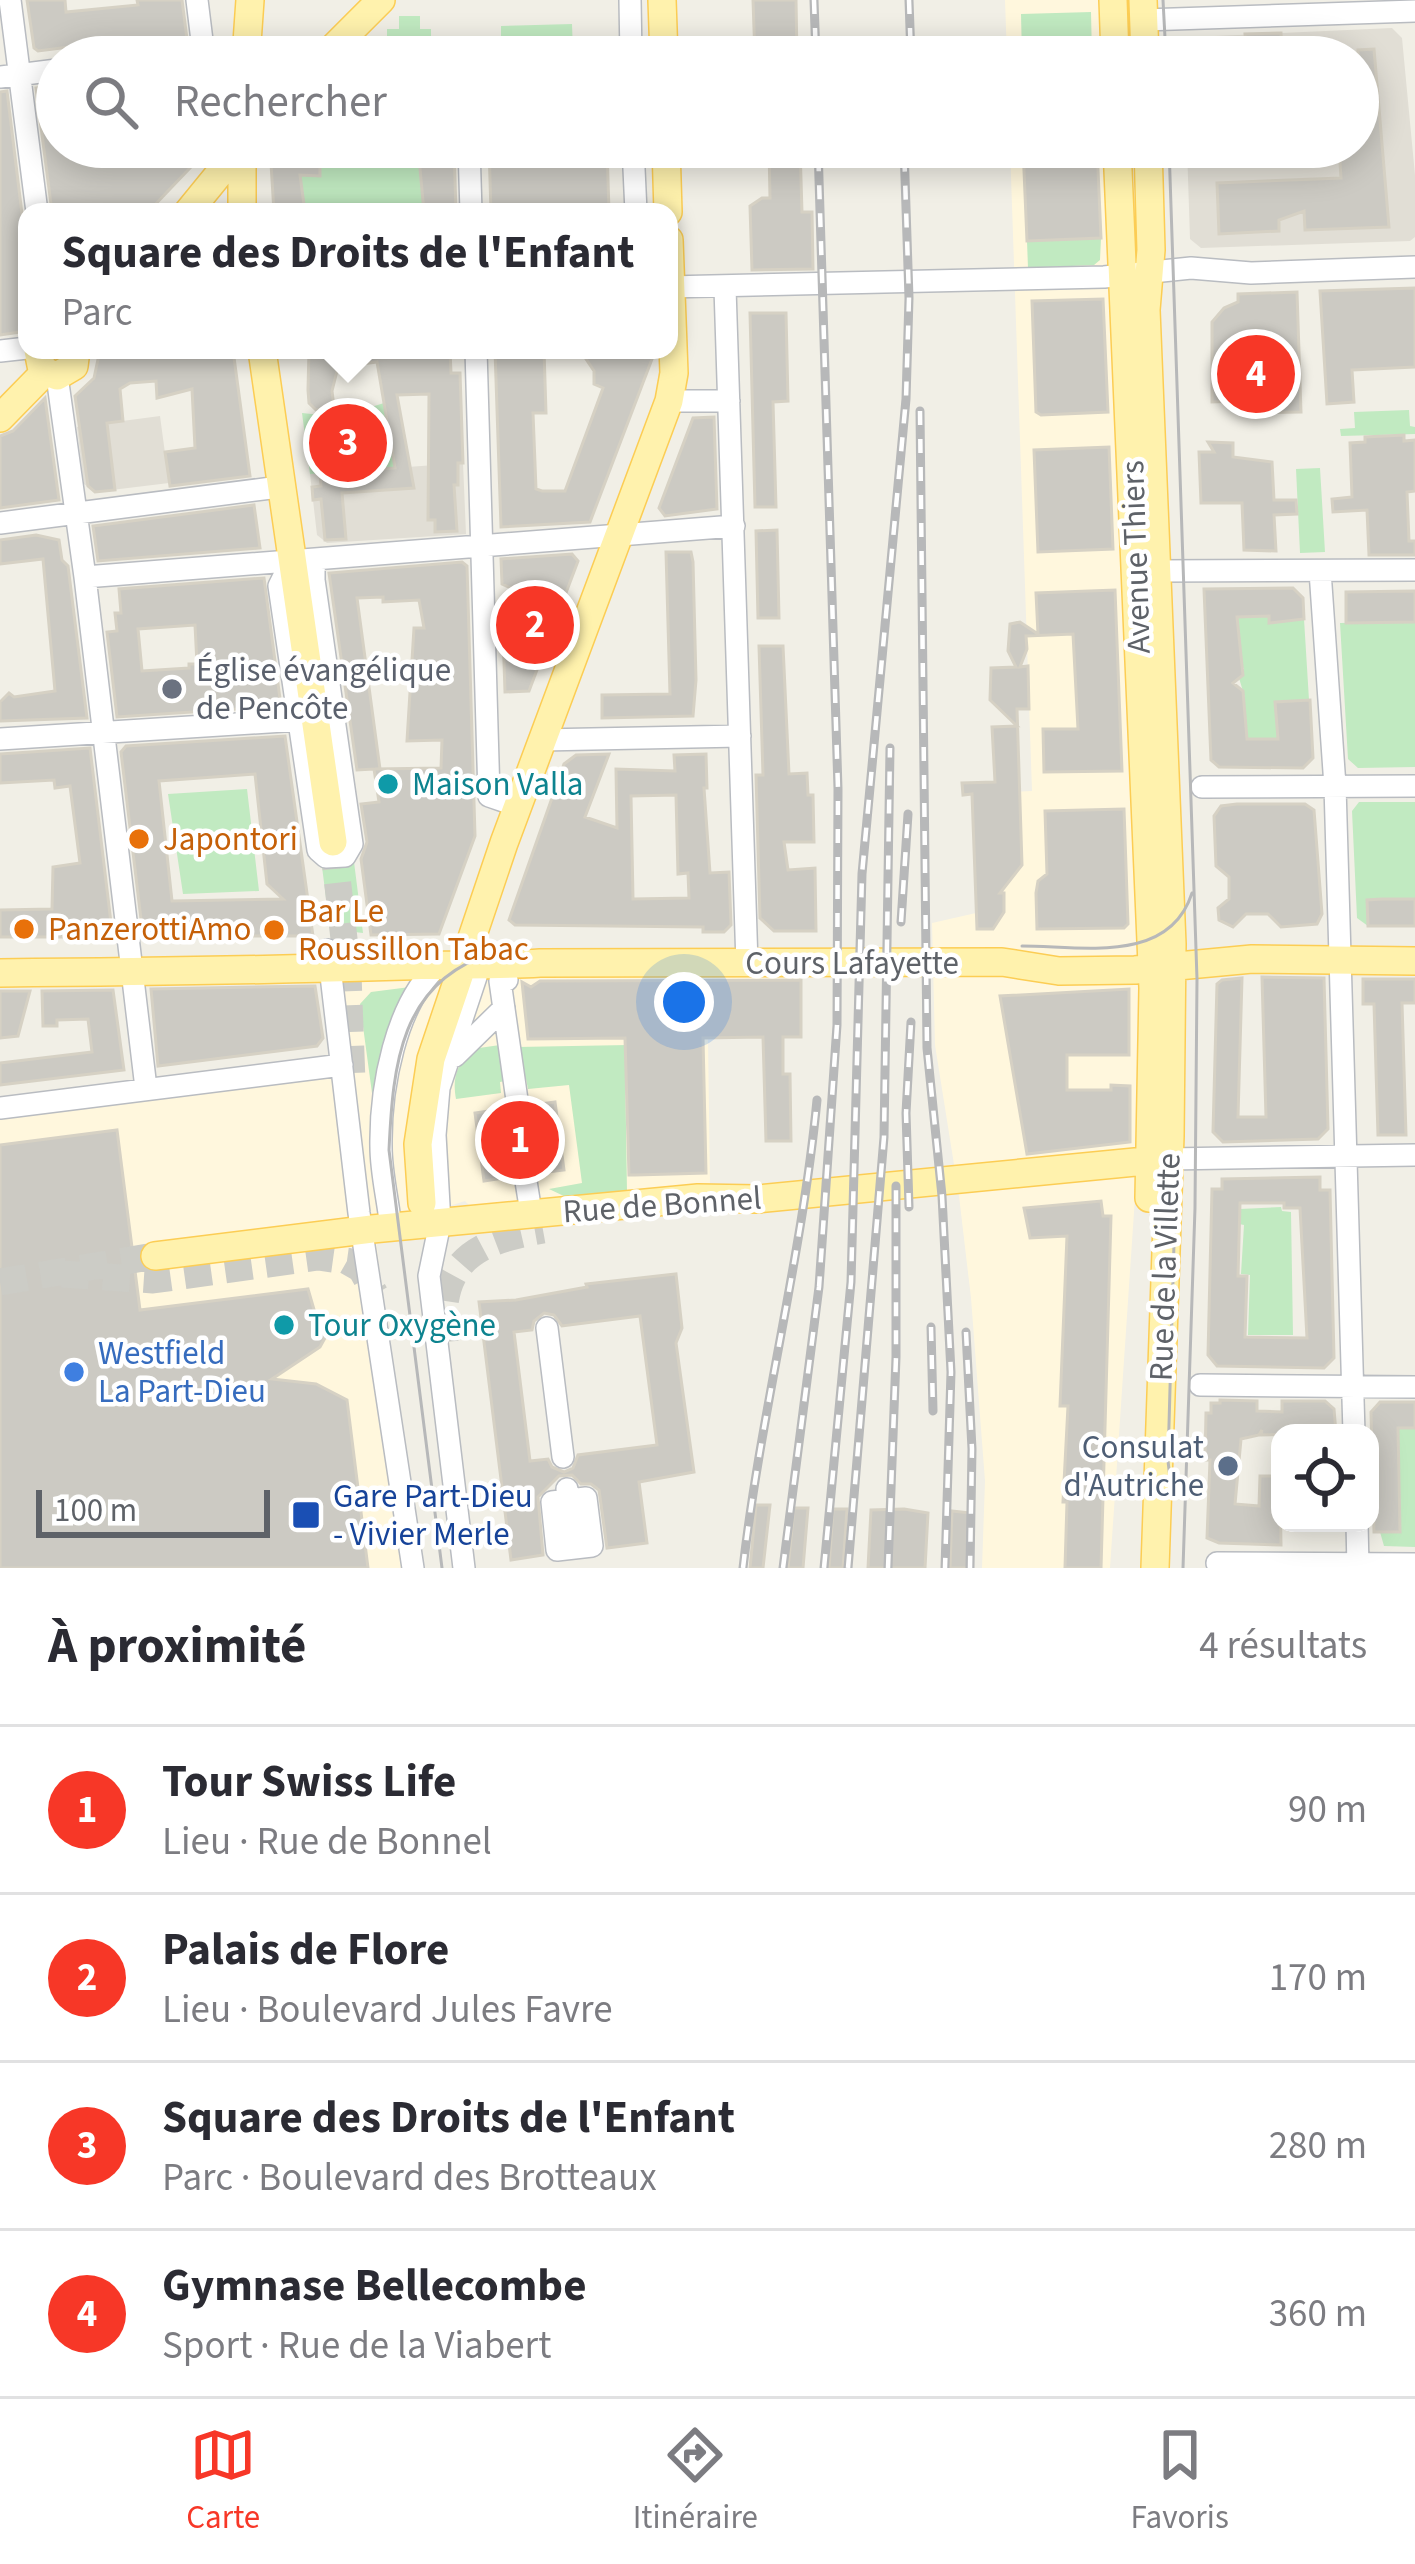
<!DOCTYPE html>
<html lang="fr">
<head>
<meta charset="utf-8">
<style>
	body { margin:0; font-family:"Source Sans 3",sans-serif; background:#f2f2f3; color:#2b2b33 }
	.controls { position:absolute; right:36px; bottom:36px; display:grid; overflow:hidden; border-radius:24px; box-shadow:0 6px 30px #0003 }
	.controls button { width:108px; height:108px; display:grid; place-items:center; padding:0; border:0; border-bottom:3px solid #e1e1e2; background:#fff; color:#2b2b33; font:60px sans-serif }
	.scale { position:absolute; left:36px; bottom:30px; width:234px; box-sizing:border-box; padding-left:12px; border:6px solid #5e6268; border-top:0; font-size:33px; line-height:42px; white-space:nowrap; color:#5e6268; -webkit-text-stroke:9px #fff; paint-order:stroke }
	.you { position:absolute; left:684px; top:1002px; width:42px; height:42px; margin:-30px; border:9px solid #fff; border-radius:50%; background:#1a73e8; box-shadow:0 0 0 18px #1a73e833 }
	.badge { display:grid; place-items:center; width:78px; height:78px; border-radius:50%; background:#f73727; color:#fff; font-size:39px; font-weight:700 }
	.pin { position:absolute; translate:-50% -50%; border:6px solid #fff; box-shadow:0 3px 12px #0006 }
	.popup { position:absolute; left:18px; top:203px; width:660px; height:156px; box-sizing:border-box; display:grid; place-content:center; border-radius:24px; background:#fff; filter:drop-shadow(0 3px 9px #0005); font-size:39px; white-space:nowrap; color:#7c7c81 }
	.popup b { font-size:45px; color:#2b2b33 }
	.popup::after { content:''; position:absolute; left:50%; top:100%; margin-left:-24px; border:24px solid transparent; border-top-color:#fff }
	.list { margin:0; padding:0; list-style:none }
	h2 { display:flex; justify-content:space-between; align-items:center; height:156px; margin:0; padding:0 48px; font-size:51px }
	h2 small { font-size:39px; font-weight:400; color:#7c7c81 }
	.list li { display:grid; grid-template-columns:78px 1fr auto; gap:36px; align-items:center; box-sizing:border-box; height:168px; padding:0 48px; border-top:3px solid #e1e1e2 }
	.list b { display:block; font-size:45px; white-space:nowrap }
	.list p { margin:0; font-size:39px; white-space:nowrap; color:#7c7c81 }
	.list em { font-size:39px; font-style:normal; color:#7c7c81 }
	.icon { flex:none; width:66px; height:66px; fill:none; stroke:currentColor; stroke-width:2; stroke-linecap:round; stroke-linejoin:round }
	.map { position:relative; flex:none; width:1415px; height:1568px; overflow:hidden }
	.search { position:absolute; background:#fff; box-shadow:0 6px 30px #0003; left:36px; right:36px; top:36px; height:132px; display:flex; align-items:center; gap:30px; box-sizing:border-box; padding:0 42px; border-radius:66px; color:#7c7c81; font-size:45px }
	.sheet { height:828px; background:#fff }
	nav { display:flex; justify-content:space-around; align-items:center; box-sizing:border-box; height:168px; border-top:3px solid #e1e1e2; background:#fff; font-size:33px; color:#7c7c81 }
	nav a { display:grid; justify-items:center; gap:6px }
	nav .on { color:#f73727 }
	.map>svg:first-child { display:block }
	.commercial { fill:#fff7dd }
	.education { fill:#e1ded5 }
	.green { fill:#c1eac1 }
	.building { fill:#cccac3; stroke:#d6d1c4; stroke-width:3; fill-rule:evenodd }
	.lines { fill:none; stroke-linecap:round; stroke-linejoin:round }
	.major-tunnel { stroke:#ccccc6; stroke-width:27; stroke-dasharray:27 14; stroke-linecap:butt }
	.minor-casing { stroke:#b9bcc1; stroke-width:24 }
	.major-casing { stroke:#fccd54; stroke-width:30 }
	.minor { stroke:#fff; stroke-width:21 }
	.major { stroke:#fff2ad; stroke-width:27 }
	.tram { stroke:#b7b8b9; stroke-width:3 }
	.rail-casing { stroke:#b7b8b9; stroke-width:9 }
	.rail { stroke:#fff; stroke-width:4.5; stroke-dasharray:14; stroke-linecap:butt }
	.worship-dot { fill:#6b7280; stroke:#fff; stroke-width:4.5 }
	.culture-dot { fill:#0f9aa8; stroke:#fff; stroke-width:4.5 }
	.food-dot { fill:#e8710a; stroke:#fff; stroke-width:4.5 }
	.shop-dot { fill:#3f7fe0; stroke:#fff; stroke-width:4.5 }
	.service-dot { fill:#5c6f8a; stroke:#fff; stroke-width:4.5 }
	.transit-dot { fill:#1a4fb4; stroke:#fff; stroke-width:4.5 }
	.labels { text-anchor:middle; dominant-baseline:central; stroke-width:9; stroke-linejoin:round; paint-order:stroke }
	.street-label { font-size:33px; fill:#5e6268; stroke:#fff }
	.worship-label { font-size:33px; fill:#5b616d; stroke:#fff; text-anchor:start }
	.culture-label { font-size:33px; fill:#0d838f; stroke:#fff; text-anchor:start }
	.food-label { font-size:33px; fill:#c56008; stroke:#fff; text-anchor:start }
	.shop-label { font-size:33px; fill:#366cbe; stroke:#fff; text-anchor:start }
	.service-label { font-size:33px; fill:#4e5e75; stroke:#fff; text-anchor:end }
	.transit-label { font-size:33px; fill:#164399; stroke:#fff; text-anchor:start }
</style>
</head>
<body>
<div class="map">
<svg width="1415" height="1568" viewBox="0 0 1415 1568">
	<rect width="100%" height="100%" fill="#f1efe6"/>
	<!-- commercial -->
	<path class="commercial" d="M1005 0H1101L1103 57H1007Z
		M1010 147H1106L1146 970 1139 1138 1110 1568H982L985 1481 971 1298 959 1196 935 1045 932 923 976 913 972 794 1032 791Z
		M508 975 801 978V1037L708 1038 710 1187 471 1207 465 1201 440 1209 374 1220 412 1568H0V1109L335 1068 323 977Z"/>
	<!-- education -->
	<path class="education" d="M1392 28 1402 38 1415 175V237L1410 241 1201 248 1190 239 1187 147H1358V57H1183L1182 47 1192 37Z
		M160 416 169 483 95 492 84 484 77 427Z
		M463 463 466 534 327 543 317 535 310 474Z"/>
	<!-- green -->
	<path class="green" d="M1091 12 1092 57H1022L1021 14Z
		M399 16H420V29H431V55H387V29H399Z
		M572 24 573 52 501 53V26Z
		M320 147H418L424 211 305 212 300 175H320Z
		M1101 238 1100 260 1094 265 1028 268 1027 241Z
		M358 403 368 408 384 403 398 468 310 474 302 413 331 416Z
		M1409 410 1410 426 1415 427V434L1341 436 1340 429 1355 428 1354 412Z
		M1320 468 1325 552 1300 553 1296 469Z
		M1269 616 1270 623 1304 619 1309 700 1279 729 1278 739H1247L1240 699 1245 698 1239 678 1244 668 1239 667 1242 650 1238 649 1234 617Z
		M1415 622V767L1358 768 1348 759 1340 623Z
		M247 789 259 891 183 894 168 794Z
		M1359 802H1415V899L1368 900V926L1357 918 1352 811Z
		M353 854 363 933 330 929 321 859Z
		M410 987 379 1094 372 1093 360 1004 371 992Z
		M500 1045 505 1081 500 1082 501 1093 456 1099C452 1077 457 1065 472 1049Z
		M628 1045 629 1062 625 1063 627 1192 568 1198 549 1189 582 1183 569 1085 528 1089 526 1079H522L517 1047Z
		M1281 1207 1282 1211 1291 1212 1293 1335H1248L1250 1275 1241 1274 1244 1225 1239 1224 1240 1209Z
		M1398 1428H1415V1547L1384 1546 1380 1532H1400Z"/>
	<!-- building -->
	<path class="building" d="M27 0H65L66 12 138 5 137 0H182L187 39 110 49 109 42 38 51 34 48Z
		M753 0H796L797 57H755Z
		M1281 33 1282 57H1225V45L1246 44 1245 34Z
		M1374 49 1389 227 1305 230 1304 211 1279 220V231L1219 234 1217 183 1341 178 1339 147H1358V50Z
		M57 85V147H210L148 212H52L36 88Z
		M7 91 22 214 27 223V325L20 332 0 335V92Z
		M270 147H320V176L300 175 305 212H274Z
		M418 147H454L456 212H424Z
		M489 147H607L609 212H491Z
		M769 147H800L802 212H812L813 269 752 270 750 206 762 198H770Z
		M1023 147H1097L1101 238 1027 241Z
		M1415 288V367L1352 370 1354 402 1327 404 1320 291Z
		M1297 292 1301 412 1242 413 1240 401 1212 402V322L1224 308 1238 302V294Z
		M1103 299 1108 412 1041 415 1036 412 1032 301Z
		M750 313H786L788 401 773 402 776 507H755Z
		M100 350H233L250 476 170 486 165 452 195 448 192 389 157 398 156 381 130 383 120 389 123 421 107 423 115 490 95 492 88 486 75 396 94 378Z
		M309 350H450L451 373H460L463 463H458V485H454L457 531 435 532V520H428L429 394 397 395 414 488 342 493 346 539 325 540 321 499 313 500 312 487 321 486 320 474 395 468 377 362 338 367 332 391 334 407 316 410 309 403 308 390Z
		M495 350H544L546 413H533L536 489 542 491H565L603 388 594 384V371L580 350H644L652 359 590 522 501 527Z
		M45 398 59 500 0 508V436L13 431Z
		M714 417 717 509 665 516 659 508 693 418Z
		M1404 435V441L1415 440V491L1407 492 1409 541H1415V555H1369L1367 510 1333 512 1332 499 1352 497 1350 443 1365 442V437Z
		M1208 442 1233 443V457L1272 462 1274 500H1296L1297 514 1274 515 1276 551 1244 550 1242 503H1201L1199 452H1214Z
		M1109 447 1113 549 1038 552 1034 450Z
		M254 505 260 548 98 561 93 526Z
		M777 530 779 618H758L756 531Z
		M36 535 59 540 62 560 68 566 87 718 0 721V702L9 693 14 697 55 691 43 559 0 564V540Z
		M666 552H691L693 562 696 680 693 716 602 718V695L670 694Z
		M572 554 578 561 529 691 505 692 503 632 509 634 524 594 502 584 501 559Z
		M462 562 467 566 475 836 439 934 371 935 361 859 367 842 361 804 379 802 374 769 357 770 329 573ZM383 597V602L419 600 424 628H414L407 741 442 740 441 768 375 769H380L357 598Z
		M264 578 281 706 117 717 107 632 117 631 115 613H121L119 589ZM195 625 197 664H189V668L142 671 138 629Z
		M1293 588 1303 598 1304 619 1269 623V616L1237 617 1243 675 1233 683 1243 691 1247 739H1278L1275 702 1310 700 1313 758 1303 768 1219 767 1211 760 1204 589Z
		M1115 590 1122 771 1044 772 1043 729H1078L1073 634 1026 636 1027 649 1020 667 1028 666 1029 709H1017L1022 865 1000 893H1004V912L993 929H977L972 794 963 795 962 783 995 782 992 727 1017 726 990 700 991 668 1016 667 1008 651 1010 624 1020 622 1038 634 1036 593Z
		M1415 591V622L1346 623V592Z
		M759 646H783L789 774 807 773 808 795H813L814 842H784L788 870 815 868 816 931H774L760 918 756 775H763Z
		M285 736 313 936H143L121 752 126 746ZM255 774 267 884 283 899 172 901 159 781Z
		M90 748 112 931 107 937H0V910L52 909 53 867 80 863 70 786 55 788 54 780 0 783V754Z
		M609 754 585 817 617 828 616 769 675 771 674 755 706 754 707 788H704L710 873 729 872 731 925 724 932H703V927L515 925 509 920 564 764 576 755ZM676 795 678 874 688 873 689 898 633 899 631 796Z
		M1237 804H1305L1314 810 1322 914 1317 924 1281 927 1268 914H1246L1233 927 1219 920 1218 908 1229 899V877L1216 866 1214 816 1221 806Z
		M1124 809 1128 924 1124 928 1037 929 1036 893 1038 881 1047 874 1045 811Z
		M1382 899H1415V926H1368L1367 900Z
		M1262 977 1324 978 1328 1129 1318 1139 1223 1142 1213 1132 1217 984 1222 980 1242 978 1238 1117H1266Z
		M1363 979H1415V1003H1402L1406 1135H1378L1374 1004H1363Z
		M801 980V1037H783V1074H790L791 1141H766L763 1037 703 1038 706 1173 635 1175H629L625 1038 528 1039 522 982 531 987 540 981Z
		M315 986 323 1038 317 1046 158 1066 151 989Z
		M1129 989V1055H1067V1090H1111V1085L1130 1086V1142L1027 1154 1000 996Z
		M113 990 124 1070 0 1085V1063L92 1052 88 1019 57 1020V1026H43L42 991Z
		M0 991H30L18 1036 0 1038Z
		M555 1102 564 1170 540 1173 536 1165 524 1160 515 1164 510 1177 484 1181 475 1113 503 1109 507 1117 519 1122 528 1118 533 1105Z
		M117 1130 140 1310 308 1289 315 1313 330 1329 320 1347 272 1379 316 1384 347 1400 368 1568H0V1145Z
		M1320 1177V1190H1330L1334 1358 1324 1368 1217 1366 1208 1355 1212 1189H1222V1179ZM1240 1203H1284V1208H1300L1307 1338 1245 1337 1247 1276H1238Z
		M1101 1201 1103 1216H1111L1101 1568H1065L1067 1502H1063L1068 1406H1060L1067 1236 1030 1238 1024 1208Z
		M676 1274 682 1328 676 1343 694 1472 639 1482 647 1543 607 1548 599 1490 591 1484H581L572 1475 559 1476 538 1497 543 1555 511 1560 479 1302 516 1300 587 1287 586 1284ZM544 1313 554 1315 562 1326 640 1316 657 1445 578 1455 573 1468 564 1472 552 1467 548 1459 530 1461 514 1332 532 1330 534 1321Z
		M1220 1400 1257 1401V1411L1282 1412V1401H1325L1334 1409 1336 1433 1261 1435 1262 1430 1259 1435 1241 1439 1235 1504 1259 1506 1260 1476H1280L1281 1545 1219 1543 1207 1538 1210 1460H1205L1206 1413H1211V1403H1220Z
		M1380 1402H1415V1428H1398L1400 1532H1374L1371 1412Z
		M756 1505H770L763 1568H750Z
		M794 1508H808L803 1568H788Z
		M833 1509H847L843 1568H829Z
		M904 1509 928 1513 925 1568H868L871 1510Z
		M952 1511 971 1513 969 1568H950Z"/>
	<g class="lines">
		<!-- major-tunnel -->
		<path class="major-tunnel" d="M333 842 348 974 352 1082
			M62 1274 153 1280 318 1257 347 1261 361 1269 375 1294
			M0 1282 155 1256
			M445 1342C437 1263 472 1242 543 1230"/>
		<!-- minor casing -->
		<g class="minor-casing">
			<path id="minor" d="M10 0 37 212
				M197 0 204 57
				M630 0 631 57
				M1144 20 1415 11
				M168 57C195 54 220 58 246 51
				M0 77 57 70
				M469 147 471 212
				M633 147 636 212
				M669 287 1104 277 1191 268 1251 273 1415 267
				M725 288 747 964
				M476 350 489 796 518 806
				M0 351 27 348
				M57 376 85 577 146 1088
				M669 401H729
				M0 523 279 487
				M291 562 279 586 318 850 326 857 345 856 352 844 314 580V566L319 560
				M1158 571 1415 570
				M1320 571 1335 786 1354 1433
				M85 577 734 526
				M0 739 299 720
				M542 740 740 736
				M1202 787 1415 786
				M328 950 359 1213 413 1568
				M507 980 500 981 518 1107
				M448 1055 455 1056 504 1008
				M0 1108 342 1065
				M1169 1159 1415 1155
				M525 1175 529 1200
				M389 1213C386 1191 381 1169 381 1147 380 1090 395 1002 440 964
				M547 1328 563 1457
				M1200 1385 1415 1387
				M567 1489 574 1548
				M586 1498 592 1546 557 1550 552 1502Z
				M1357 1523 1358 1568
				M1217 1563 1415 1564
				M464 1568 429 1276 440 1223 435 1135 439 1088 476 977 464 964"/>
		</g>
		<!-- major casing -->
		<g class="major-casing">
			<path id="major" d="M662 0 664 57
				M1113 0 1115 57
				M1143 0 1145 57
				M246 57 250 0
				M324 57 381 0
				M666 147 668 212
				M1117 147 1153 988 1149 1198
				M1148 147 1151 250 1146 310 1172 944 1170 1136 1155 1568
				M188 212 241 147
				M242 212V147
				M38 350 42 370 57 376 74 366 76 350
				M262 350 333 842
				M0 418 45 372
				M0 973C134 972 269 970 403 966 449 964 494 966 540 963L1002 962 1059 971 1135 970 1252 959 1415 961
				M422 1203 418 1144 431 1059 504 843 669 401 674 373 669 240
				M155 1256 372 1229 698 1198 757 1199 1166 1159"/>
		</g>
		<!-- minor -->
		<use href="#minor" class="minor"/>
		<!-- major -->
		<use href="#major" class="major"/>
		<!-- tram -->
		<path class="tram" d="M1163 0 1166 57
			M1169 147 1197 979 1195 1208 1183 1568
			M1022 946C1081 946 1169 965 1192 893
			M1172 1495 1168 1461 1175 1207 1181 1171
			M442 1568 389 1150C393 1065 400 981 493 953"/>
		<!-- rail casing -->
		<g class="rail-casing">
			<path id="rail" d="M814 0 816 57
				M909 0 911 57
				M920 411 927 1048 942 1196 951 1372 945 1568
				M901 922 908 814
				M909 1207 906 1113 911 1022
				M931 1327 933 1411
				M966 1332 972 1449 970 1568
				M743 1568C761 1411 802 1257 817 1100
				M783 1568 819 1287 837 1025 838 789 818 147
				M824 1568 851 1282 862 874 906 399 909 298 904 147
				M848 1568 884 1137 890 748
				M888 1568 896 1357V1186"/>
		</g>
		<!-- rail -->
		<use href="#rail" class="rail"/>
	</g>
	<!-- markers -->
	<circle class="worship-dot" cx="172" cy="689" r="12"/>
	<g class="culture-dot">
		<circle cx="388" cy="784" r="12"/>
		<circle cx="284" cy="1325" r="12"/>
	</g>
	<g class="food-dot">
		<circle cx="139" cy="839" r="12"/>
		<circle cx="24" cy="929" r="12"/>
		<circle cx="274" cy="930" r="12"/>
	</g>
	<circle class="shop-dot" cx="74" cy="1372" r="12"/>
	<circle class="service-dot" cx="1228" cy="1466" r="12"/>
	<rect class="transit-dot" x="291" y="1500" width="30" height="30" rx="6"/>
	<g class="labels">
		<!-- street labels -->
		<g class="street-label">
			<text transform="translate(1136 557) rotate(-92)">Avenue Thiers</text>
			<text x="852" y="963">Cours Lafayette</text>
			<text transform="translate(662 1205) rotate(-4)">Rue de Bonnel</text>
			<text transform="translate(1165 1267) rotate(-88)">Rue de la Villette</text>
		</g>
		<!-- worship labels -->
		<g class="worship-label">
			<text x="196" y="670">Église évangélique<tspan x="196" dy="38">de Pencôte</tspan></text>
		</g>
		<!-- culture labels -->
		<g class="culture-label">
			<text x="412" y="784">Maison Valla</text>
			<text x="308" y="1325">Tour Oxygène</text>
		</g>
		<!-- food labels -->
		<g class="food-label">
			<text x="163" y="839">Japontori</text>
			<text x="298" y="911">Bar Le<tspan x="298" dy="38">Roussillon Tabac</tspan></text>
			<text x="48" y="929">PanzerottiAmo</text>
		</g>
		<!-- shop labels -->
		<g class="shop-label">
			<text x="98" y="1353">Westfield<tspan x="98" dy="38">La Part-Dieu</tspan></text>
		</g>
		<!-- service labels -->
		<g class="service-label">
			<text x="1204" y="1447">Consulat<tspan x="1204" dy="38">d'Autriche</tspan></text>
		</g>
		<!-- transit labels -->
		<g class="transit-label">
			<text x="333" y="1496">Gare Part-Dieu<tspan x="333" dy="38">- Vivier Merle</tspan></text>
		</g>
	</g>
</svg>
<div class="controls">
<button><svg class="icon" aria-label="locate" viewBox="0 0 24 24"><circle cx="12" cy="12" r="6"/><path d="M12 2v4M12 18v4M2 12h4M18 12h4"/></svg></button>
</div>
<div class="scale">100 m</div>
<div class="you"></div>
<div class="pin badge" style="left:520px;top:1140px">1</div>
<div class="pin badge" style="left:535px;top:625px">2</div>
<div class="pin badge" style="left:348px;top:443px">3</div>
<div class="popup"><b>Square des Droits de l'Enfant</b>Parc</div>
<div class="pin badge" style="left:1256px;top:374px">4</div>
<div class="search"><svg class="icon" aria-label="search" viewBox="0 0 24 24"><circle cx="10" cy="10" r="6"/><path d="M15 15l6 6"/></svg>Rechercher</div>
</div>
<section class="sheet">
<h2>À proximité<small>4 résultats</small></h2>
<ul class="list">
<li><span class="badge">1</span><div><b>Tour Swiss Life</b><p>Lieu · Rue de Bonnel</p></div><em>90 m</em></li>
<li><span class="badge">2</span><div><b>Palais de Flore</b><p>Lieu · Boulevard Jules Favre</p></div><em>170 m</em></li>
<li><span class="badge">3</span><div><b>Square des Droits de l'Enfant</b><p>Parc · Boulevard des Brotteaux</p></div><em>280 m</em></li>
<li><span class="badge">4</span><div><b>Gymnase Bellecombe</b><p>Sport · Rue de la Viabert</p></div><em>360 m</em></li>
</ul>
</section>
<nav>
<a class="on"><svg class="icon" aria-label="map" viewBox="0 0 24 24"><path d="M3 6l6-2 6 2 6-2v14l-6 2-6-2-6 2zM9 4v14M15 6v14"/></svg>Carte</a>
<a><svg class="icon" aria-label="directions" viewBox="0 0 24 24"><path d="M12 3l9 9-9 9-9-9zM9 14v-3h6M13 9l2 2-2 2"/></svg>Itinéraire</a>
<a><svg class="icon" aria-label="saved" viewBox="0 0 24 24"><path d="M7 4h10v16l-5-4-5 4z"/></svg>Favoris</a>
</nav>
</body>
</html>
